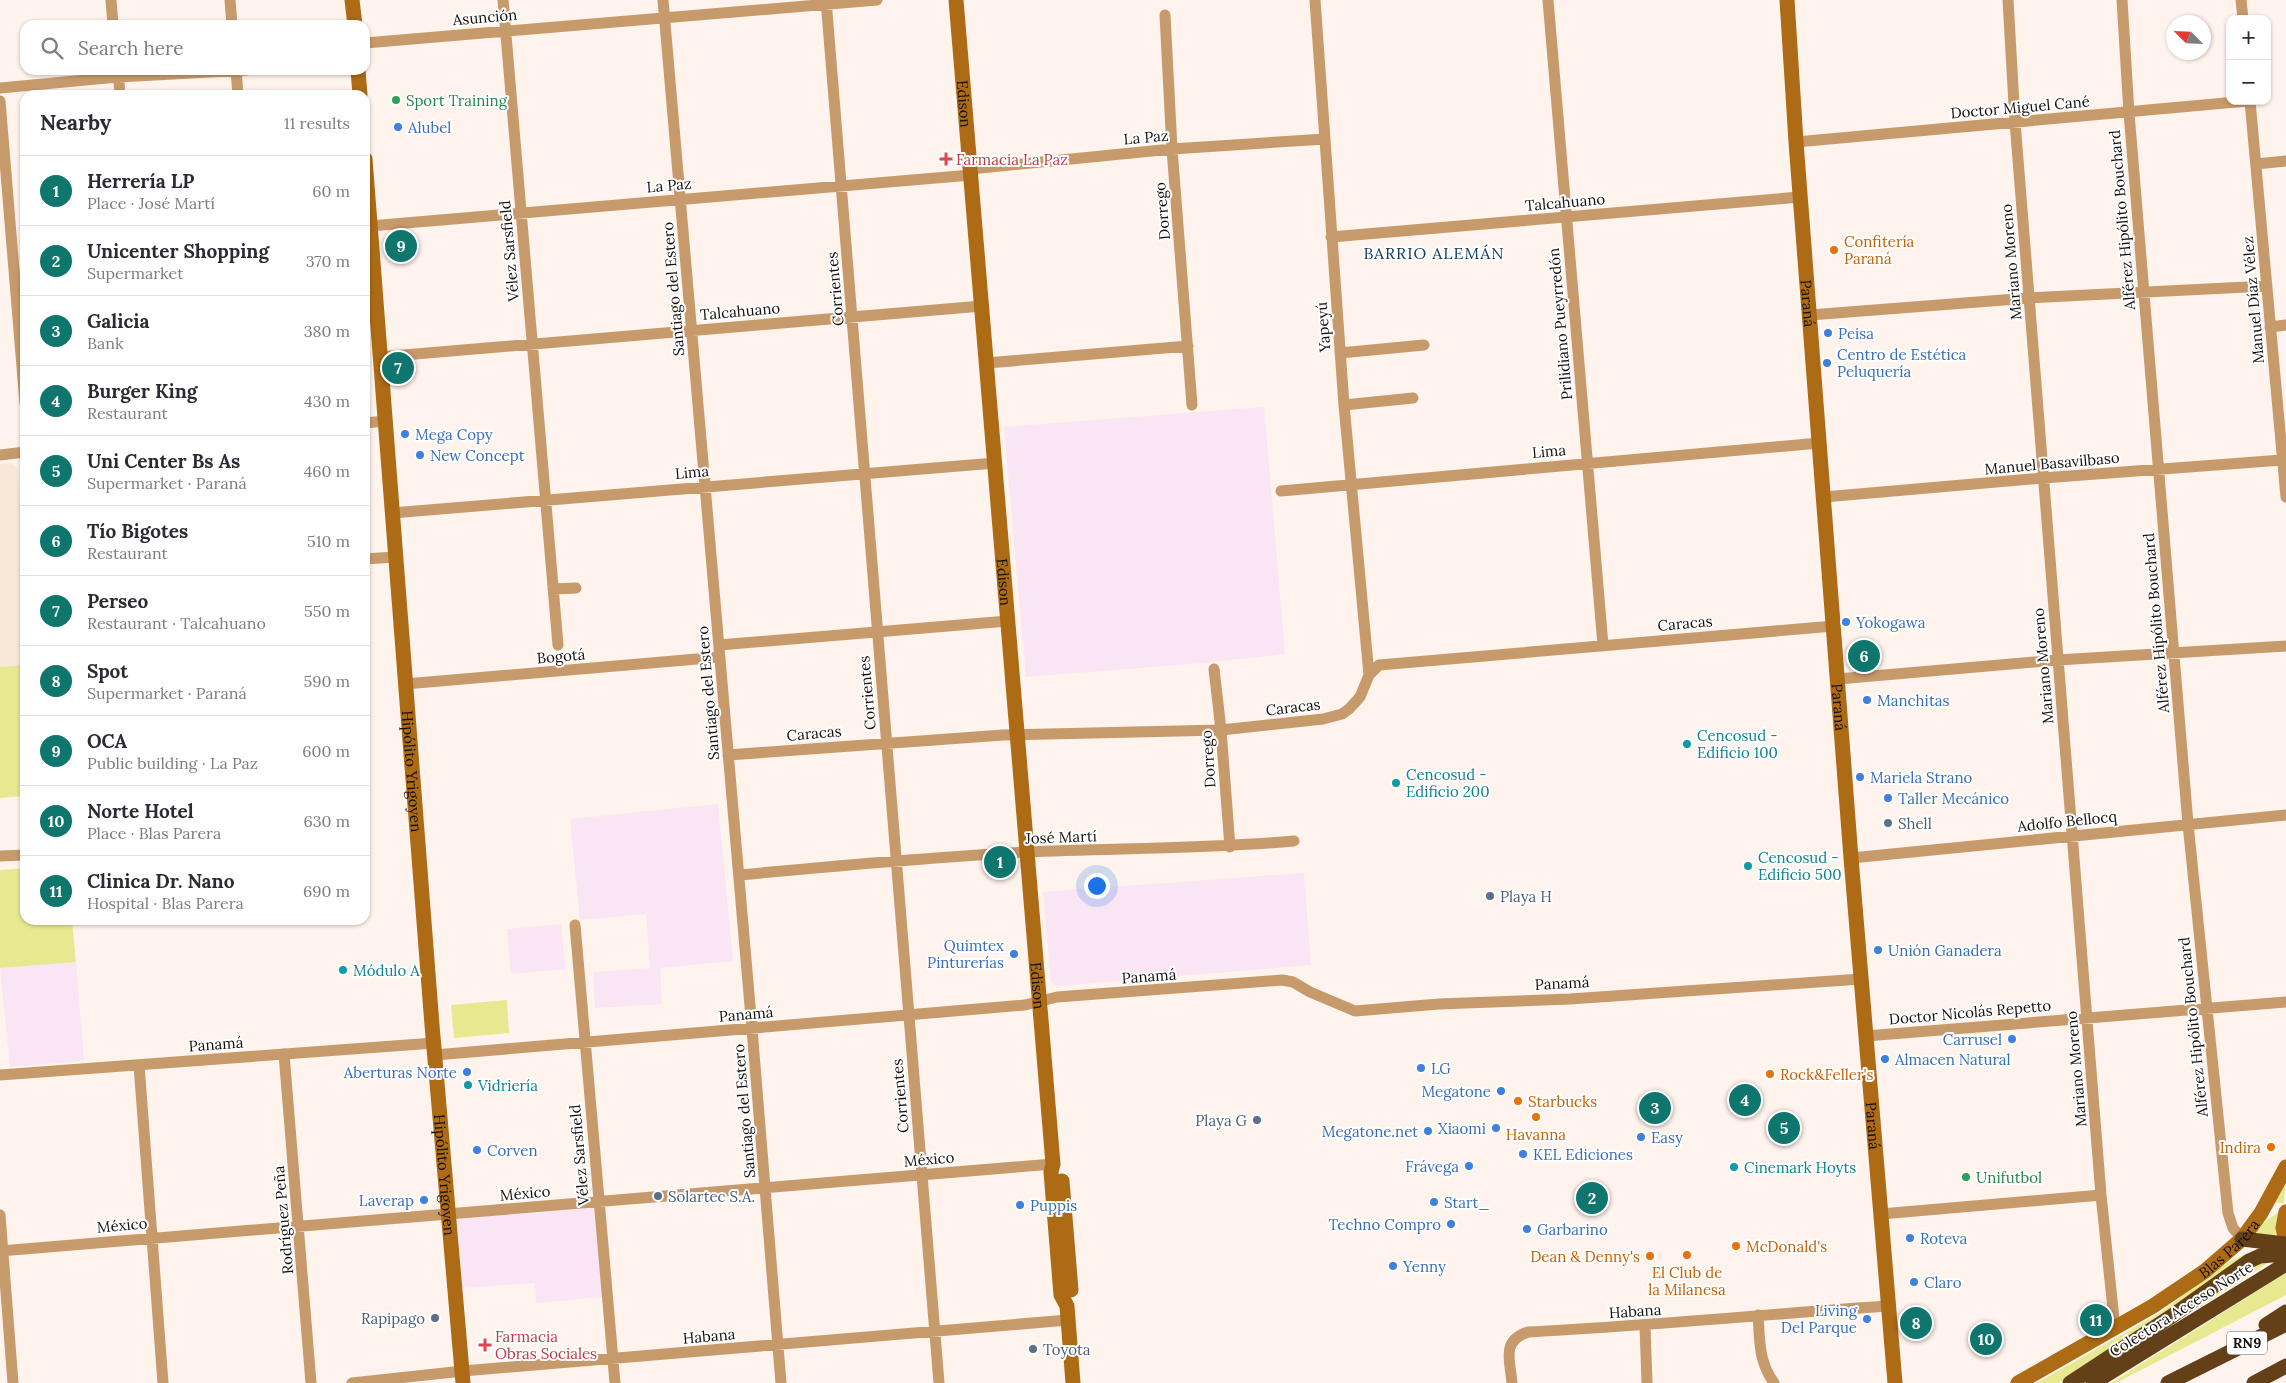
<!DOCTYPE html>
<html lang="en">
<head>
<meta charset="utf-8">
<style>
	body { margin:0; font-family:Lora,serif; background:#f2f2f3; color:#2b2b33 }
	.controls { position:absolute; right:15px; top:15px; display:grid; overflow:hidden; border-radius:10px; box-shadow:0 1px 4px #0004 }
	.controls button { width:45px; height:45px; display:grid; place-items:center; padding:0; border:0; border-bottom:1px solid #e1e1e2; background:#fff; color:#2b2b33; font:25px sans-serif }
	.compass { position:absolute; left:2166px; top:15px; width:45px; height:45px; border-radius:50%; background:#fff; box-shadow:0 1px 4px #0004; rotate:294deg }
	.you { position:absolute; left:1096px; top:885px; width:18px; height:18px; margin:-12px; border:4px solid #fff; border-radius:50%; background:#1a73e8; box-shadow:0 0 0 8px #1a73e833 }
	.badge { display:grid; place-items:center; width:32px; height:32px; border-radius:50%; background:#0f766e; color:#fff; font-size:16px; font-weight:700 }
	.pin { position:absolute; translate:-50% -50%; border:2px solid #fff; box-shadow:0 1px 5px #0006 }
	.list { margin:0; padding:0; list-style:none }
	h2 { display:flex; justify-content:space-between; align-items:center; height:65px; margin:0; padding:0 20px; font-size:21px }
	h2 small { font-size:16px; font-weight:400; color:#7c7c81 }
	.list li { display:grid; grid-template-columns:32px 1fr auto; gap:15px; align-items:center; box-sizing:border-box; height:70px; padding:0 20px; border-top:1px solid #e1e1e2 }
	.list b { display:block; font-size:19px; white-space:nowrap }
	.list p { margin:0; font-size:16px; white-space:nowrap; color:#7c7c81 }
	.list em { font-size:16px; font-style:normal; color:#7c7c81 }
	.icon { flex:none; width:28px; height:28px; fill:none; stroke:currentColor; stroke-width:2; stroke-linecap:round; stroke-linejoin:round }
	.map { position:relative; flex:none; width:2286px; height:1383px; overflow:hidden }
	.search { position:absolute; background:#fff; box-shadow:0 1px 4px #0004; left:20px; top:20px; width:350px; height:55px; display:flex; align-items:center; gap:12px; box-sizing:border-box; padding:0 18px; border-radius:15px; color:#7c7c81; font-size:19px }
	.panel { position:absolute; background:#fff; box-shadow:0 1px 4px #0004; left:20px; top:90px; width:350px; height:835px; border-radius:15px }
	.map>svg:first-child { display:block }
	.industrial { fill:#f9e5f4 }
	.education { fill:#fae8d7 }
	.green { fill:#e6e990 }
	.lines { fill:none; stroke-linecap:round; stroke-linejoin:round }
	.street { stroke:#c79a6c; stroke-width:11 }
	.secondary { stroke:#ac6b14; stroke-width:15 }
	.highway { stroke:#634018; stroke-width:15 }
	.leisure-dot { fill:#2e9e5b; stroke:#fff; stroke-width:2 }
	.shop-dot { fill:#3f7fe0; stroke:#fff; stroke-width:2 }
	.health-dot { fill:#e0444e; stroke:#fff; stroke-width:2 }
	.food-dot { fill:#e8710a; stroke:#fff; stroke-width:2 }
	.culture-dot { fill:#0f9aa8; stroke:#fff; stroke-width:2 }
	.service-dot { fill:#5c6f8a; stroke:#fff; stroke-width:2 }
	.labels { text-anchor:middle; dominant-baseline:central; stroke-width:4; stroke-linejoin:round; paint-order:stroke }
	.shield { fill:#fff; stroke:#5a5756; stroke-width:1 }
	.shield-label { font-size:14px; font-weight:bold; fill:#140f0d }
	.street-label { font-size:15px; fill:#140f0d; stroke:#fff }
	.leisure-label { font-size:15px; fill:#27864d; stroke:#fff; text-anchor:start }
	.shop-label { font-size:15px; fill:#366cbe; stroke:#fff; text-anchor:start }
	.health-label { font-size:15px; fill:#be3a42; stroke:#fff; text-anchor:start }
	.food-label { font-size:15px; fill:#c56008; stroke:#fff; text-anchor:start }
	.culture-label { font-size:15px; fill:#0d838f; stroke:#fff; text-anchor:start }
	.service-label { font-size:15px; fill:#4e5e75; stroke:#fff; text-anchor:start }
	.neighbourhood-label { font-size:16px; letter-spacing:1px; fill:#103e62; stroke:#fff }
</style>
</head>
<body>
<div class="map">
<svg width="2286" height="1383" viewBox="0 0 2286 1383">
	<rect width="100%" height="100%" fill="#fef3ed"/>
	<!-- industrial -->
	<path class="industrial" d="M1264 407 1285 654 1203 663 1026 677 1004 427Z
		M718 804 733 961 660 968 662 1004 595 1008 593 972 650 968 646 914 580 920 570 819Z
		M1304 873 1311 965 1057 986 1051 982 1043 892Z
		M561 924 565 969 511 974 507 929Z
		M76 962 84 1061 10 1067 0 968Z
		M593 1207 603 1297 536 1303 534 1283 462 1288 459 1219Z"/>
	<!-- education -->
	<path class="education" d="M11 463 17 467 25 566V665L0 667V464Z"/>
	<!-- green -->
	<path class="green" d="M25 665V796L0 798V667Z
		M25 868V920H72L76 962 0 968V870Z
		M507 1000 509 1033 454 1038 451 1005Z
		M2286 1179 2284 1203H2274Z
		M2280 1211 2279 1237 2254 1234 2260 1225Z
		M2246 1254 2248 1255 2155 1322 2059 1383H2037L2158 1314 2228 1262Z
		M2277 1257 2200 1307 2203 1302 2255 1263Z
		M2286 1273V1295L2116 1383H2111Z"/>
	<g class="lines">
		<!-- street -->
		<path class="street" d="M111 0 113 25
			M230 0 232 25
			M503 0 558 645
			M663 0 752 1029 781 1383
			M826 0 939 1383
			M1315 0 1344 405 1369 675
			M1548 0 1603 645
			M2008 0 2015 122 2101 1195 2115 1328
			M2122 0 2129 113 2188 824 2228 1213 2233 1228 2242 1239
			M2241 0 2243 19
			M1165 15 1172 149 1192 405
			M365 43 877 0
			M118 70 120 95
			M236 70 238 95
			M0 88 118 77 247 70
			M0 101 25 403
			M2250 101 2286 497
			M1796 142 2247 101
			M2256 164 2286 161
			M970 169 1172 149 1325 139
			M370 226 971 175
			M1331 237 1800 197
			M1810 315 2029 298 2267 286
			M2270 327 2286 325
			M1340 353 1424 345
			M380 357 982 306
			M987 363 1188 346
			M1344 405 1413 398
			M365 423 385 421
			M0 455 25 452
			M1281 491 1819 443
			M1824 497 2043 478 2282 460
			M392 513 995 463
			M365 559 395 557
			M553 589 576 588
			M719 645 1008 621
			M1214 669 1221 730 1230 847
			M1838 679 2058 660 2286 646
			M405 684 720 657
			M728 755 1003 735 1221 730 1323 719 1342 714 1349 709 1360 697 1369 675 1379 665 1834 626
			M0 856 25 855
			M1851 858 2286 815
			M739 875C834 866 930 857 1026 852 1115 848 1205 849 1294 841
			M575 925 615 1383
			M1866 1036 2286 1002
			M284 1054 311 1383
			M435 1055 1025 1005 1057 997 1282 980 1293 982 1310 992 1355 1011 1439 1004 1570 999 1861 979
			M139 1065 163 1383
			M0 1075 434 1043
			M1881 1214 2101 1195
			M0 1215 13 1383
			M0 1251 1053 1164
			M1758 1315C1760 1341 1758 1360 1774 1383
			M1645 1326 1647 1383
			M352 1383 463 1371 1068 1320
			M1512 1383C1510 1360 1501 1341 1528 1332 1648 1326 1768 1314 1888 1306"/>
		<!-- secondary -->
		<g class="secondary">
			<path d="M352 0 355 25"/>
			<path id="s1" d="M956 0 1053 1164 1051 1172 1061 1295 1067 1306 1073 1383"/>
			<path id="s2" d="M1787 0 1796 142 1851 858 1895 1383"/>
			<path d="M358 70 360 95"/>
			<path id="s3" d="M365 159 432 1025 463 1383"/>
			<path d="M1062 1181 1071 1290"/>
			<path d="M2286 1212 2283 1228 2286 1240"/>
			<path id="s4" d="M2018 1383 2153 1306 2205 1271 2242 1239 2261 1213 2286 1167"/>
		</g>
		<!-- highway -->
		<path class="highway" d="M2242 1239 2286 1244
			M2266 1325 2286 1312
			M2070 1383 2172 1316 2249 1261 2260 1256 2286 1254
			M2093 1383 2286 1264
			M2168 1383 2286 1324
			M2254 1383 2286 1366"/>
	</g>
	<!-- markers -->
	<g class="leisure-dot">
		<circle cx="396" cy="100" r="5"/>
		<circle cx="1966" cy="1177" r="5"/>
	</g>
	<g class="shop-dot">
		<circle cx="398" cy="127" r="5"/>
		<circle cx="1828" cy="333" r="5"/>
		<circle cx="1827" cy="363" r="5"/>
		<circle cx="405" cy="434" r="5"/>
		<circle cx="420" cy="455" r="5"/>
		<circle cx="1846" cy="622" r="5"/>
		<circle cx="1867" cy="700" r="5"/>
		<circle cx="1860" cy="777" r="5"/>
		<circle cx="1888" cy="798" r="5"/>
		<circle cx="1878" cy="950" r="5"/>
		<circle cx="1014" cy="954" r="5"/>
		<circle cx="2012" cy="1039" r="5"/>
		<circle cx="1885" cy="1059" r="5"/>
		<circle cx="1421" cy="1068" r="5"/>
		<circle cx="467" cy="1072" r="5"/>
		<circle cx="1501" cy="1091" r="5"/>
		<circle cx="1496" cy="1128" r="5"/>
		<circle cx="1428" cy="1131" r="5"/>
		<circle cx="1641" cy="1137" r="5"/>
		<circle cx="477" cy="1150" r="5"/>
		<circle cx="1523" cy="1154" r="5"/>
		<circle cx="1469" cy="1166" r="5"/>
		<circle cx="424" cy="1200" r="5"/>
		<circle cx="1434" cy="1202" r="5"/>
		<circle cx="1020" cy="1205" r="5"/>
		<circle cx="1451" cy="1224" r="5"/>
		<circle cx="1527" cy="1229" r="5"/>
		<circle cx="1910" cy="1238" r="5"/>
		<circle cx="1393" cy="1266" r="5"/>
		<circle cx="1914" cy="1282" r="5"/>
		<circle cx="1867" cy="1319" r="5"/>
	</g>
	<g class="health-dot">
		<path d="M943.5 151.5h5v5h5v5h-5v5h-5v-5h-5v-5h5z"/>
		<path d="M482.5 1337.5h5v5h5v5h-5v5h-5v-5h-5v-5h5z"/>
	</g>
	<g class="food-dot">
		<circle cx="1834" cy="250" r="5"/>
		<circle cx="1770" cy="1074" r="5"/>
		<circle cx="1518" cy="1101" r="5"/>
		<circle cx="1536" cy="1117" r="5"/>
		<circle cx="2271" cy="1147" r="5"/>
		<circle cx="1736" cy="1246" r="5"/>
		<circle cx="1687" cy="1255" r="5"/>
		<circle cx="1650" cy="1256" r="5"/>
	</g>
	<g class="culture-dot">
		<circle cx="1687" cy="744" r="5"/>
		<circle cx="1396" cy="783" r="5"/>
		<circle cx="1748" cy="866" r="5"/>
		<circle cx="343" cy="970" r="5"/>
		<circle cx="468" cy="1085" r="5"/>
		<circle cx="1734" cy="1167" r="5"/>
	</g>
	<g class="service-dot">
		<circle cx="1888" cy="823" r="5"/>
		<circle cx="1490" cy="896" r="5"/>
		<circle cx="1257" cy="1120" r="5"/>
		<circle cx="658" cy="1196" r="5"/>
		<circle cx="435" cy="1318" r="5"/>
		<circle cx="1033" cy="1349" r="5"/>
	</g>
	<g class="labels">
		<!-- shield labels -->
		<rect class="shield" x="2227" y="1331.5" width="40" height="23" rx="4"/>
		<g class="shield-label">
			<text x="2247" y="1343">RN9</text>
		</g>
		<!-- street labels -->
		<g class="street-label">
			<text transform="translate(485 17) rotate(-5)">Asunción</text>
			<text stroke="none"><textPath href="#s1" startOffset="104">Edison</textPath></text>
			<text transform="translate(2020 107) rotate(-5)">Doctor Miguel Cané</text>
			<text transform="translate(1146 137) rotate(-5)">La Paz</text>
			<text transform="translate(669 185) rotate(-5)">La Paz</text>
			<text transform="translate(1565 202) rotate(-5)">Talcahuano</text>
			<text transform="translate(1162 211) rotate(-95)">Dorrego</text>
			<text transform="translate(2122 220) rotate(-95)">Alférez Hipólito Bouchard</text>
			<text transform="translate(509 251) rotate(-95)">Vélez Sarsfield</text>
			<text transform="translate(2011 262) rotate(-95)">Mariano Moreno</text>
			<text transform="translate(673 289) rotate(-95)">Santiago del Estero</text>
			<text transform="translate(835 289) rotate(-95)">Corrientes</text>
			<text transform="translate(2253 300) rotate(-95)">Manuel Díaz Vélez</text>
			<text stroke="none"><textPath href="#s2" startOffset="304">Paraná</textPath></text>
			<text transform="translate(740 311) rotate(-5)">Talcahuano</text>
			<text transform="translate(1560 324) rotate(-95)">Prilidiano Pueyrredón</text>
			<text transform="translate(1323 327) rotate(-94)">Yapeyú</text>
			<text transform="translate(1549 451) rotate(-5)">Lima</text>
			<text transform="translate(2052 463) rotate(-5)">Manuel Basavilbaso</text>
			<text transform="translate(692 472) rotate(-5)">Lima</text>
			<text stroke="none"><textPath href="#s1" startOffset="584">Edison</textPath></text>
			<text transform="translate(1685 623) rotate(-5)">Caracas</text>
			<text transform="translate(2156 623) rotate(-95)">Alférez Hipólito Bouchard</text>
			<text transform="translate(561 656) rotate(-5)">Bogotá</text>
			<text transform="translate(2043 666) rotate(-95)">Mariano Moreno</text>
			<text transform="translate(708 693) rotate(-95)">Santiago del Estero</text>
			<text transform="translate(867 693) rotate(-95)">Corrientes</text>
			<text transform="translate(1293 707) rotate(-7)">Caracas</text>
			<text stroke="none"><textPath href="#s2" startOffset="709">Paraná</textPath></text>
			<text transform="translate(814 733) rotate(-5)">Caracas</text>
			<text transform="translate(1208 759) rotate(-94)">Dorrego</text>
			<text stroke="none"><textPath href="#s3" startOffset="614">Hipólito Yrigoyen</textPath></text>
			<text transform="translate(2067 821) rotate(-6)">Adolfo Bellocq</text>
			<text transform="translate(1061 837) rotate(-2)">José Martí</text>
			<text transform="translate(1149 976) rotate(-4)">Panamá</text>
			<text transform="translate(1562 983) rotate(-3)">Panamá</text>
			<text stroke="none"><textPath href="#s1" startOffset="989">Edison</textPath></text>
			<text transform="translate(1970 1012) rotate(-5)">Doctor Nicolás Repetto</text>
			<text transform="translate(746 1014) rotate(-5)">Panamá</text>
			<text transform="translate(2193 1027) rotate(-96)">Alférez Hipólito Bouchard</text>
			<text transform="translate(216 1044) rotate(-4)">Panamá</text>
			<text transform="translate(2076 1069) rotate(-95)">Mariano Moreno</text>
			<text transform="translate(900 1096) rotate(-95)">Corrientes</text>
			<text transform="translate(744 1111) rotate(-95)">Santiago del Estero</text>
			<text stroke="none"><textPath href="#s2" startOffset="1129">Paraná</textPath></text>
			<text transform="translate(579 1155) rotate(-95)">Vélez Sarsfield</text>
			<text transform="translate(929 1159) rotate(-5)">México</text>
			<text stroke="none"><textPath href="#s3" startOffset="1019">Hipólito Yrigoyen</textPath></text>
			<text transform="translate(525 1193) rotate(-5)">México</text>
			<text transform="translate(283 1220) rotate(-95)">Rodríguez Peña</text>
			<text transform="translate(122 1225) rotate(-5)">México</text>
			<text stroke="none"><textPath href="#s4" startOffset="251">Blas Parera</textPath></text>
			<text transform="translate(2181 1309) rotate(-32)">Colectora Acceso Norte</text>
			<text transform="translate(1635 1311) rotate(-4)">Habana</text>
			<text transform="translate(709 1336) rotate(-5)">Habana</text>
		</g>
		<!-- leisure labels -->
		<g class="leisure-label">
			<text x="406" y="100">Sport Training</text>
			<text x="1976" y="1177">Unifutbol</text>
		</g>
		<!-- shop labels -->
		<g class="shop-label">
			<text x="408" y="127">Alubel</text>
			<text x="1838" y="333">Peisa</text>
			<text x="1837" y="354">Centro de Estética<tspan x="1837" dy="17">Peluquería</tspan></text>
			<text x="415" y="434">Mega Copy</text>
			<text x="430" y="455">New Concept</text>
			<text x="1856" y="622">Yokogawa</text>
			<text x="1877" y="700">Manchitas</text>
			<text x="1870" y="777">Mariela Strano</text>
			<text x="1898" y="798">Taller Mecánico</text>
			<text x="1004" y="945" text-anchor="end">Quimtex<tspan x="1004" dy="17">Pinturerías</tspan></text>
			<text x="1888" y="950">Unión Ganadera</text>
			<text x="2002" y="1039" text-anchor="end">Carrusel</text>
			<text x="1895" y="1059">Almacen Natural</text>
			<text x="1431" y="1068">LG</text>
			<text x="457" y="1072" text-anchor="end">Aberturas Norte</text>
			<text x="1491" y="1091" text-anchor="end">Megatone</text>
			<text x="1486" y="1128" text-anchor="end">Xiaomi</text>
			<text x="1418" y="1131" text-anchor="end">Megatone.net</text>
			<text x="1651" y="1137">Easy</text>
			<text x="487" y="1150">Corven</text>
			<text x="1533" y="1154">KEL Ediciones</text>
			<text x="1459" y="1166" text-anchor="end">Frávega</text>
			<text x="414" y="1200" text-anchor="end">Laverap</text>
			<text x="1444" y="1202">Start_</text>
			<text x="1030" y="1205">Puppis</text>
			<text x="1441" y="1224" text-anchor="end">Techno Compro</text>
			<text x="1537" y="1229">Garbarino</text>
			<text x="1920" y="1238">Roteva</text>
			<text x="1403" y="1266">Yenny</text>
			<text x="1924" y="1282">Claro</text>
			<text x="1857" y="1310" text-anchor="end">Living<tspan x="1857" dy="17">Del Parque</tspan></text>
		</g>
		<!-- health labels -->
		<g class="health-label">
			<text x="956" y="159">Farmacia La Paz</text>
			<text x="495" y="1336">Farmacia<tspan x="495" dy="17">Obras Sociales</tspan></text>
		</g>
		<!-- food labels -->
		<g class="food-label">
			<text x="1844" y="241">Confitería<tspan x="1844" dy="17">Paraná</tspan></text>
			<text x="1780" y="1074">Rock&amp;Feller's</text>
			<text x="1528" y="1101">Starbucks</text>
			<text x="1536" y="1134" text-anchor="middle">Havanna</text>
			<text x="2261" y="1147" text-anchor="end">Indira</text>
			<text x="1746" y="1246">McDonald's</text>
			<text x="1640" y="1256" text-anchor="end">Dean &amp; Denny's</text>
			<text x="1687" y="1272" text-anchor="middle">El Club de<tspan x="1687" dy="17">la Milanesa</tspan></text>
		</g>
		<!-- culture labels -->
		<g class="culture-label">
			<text x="1697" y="735">Cencosud -<tspan x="1697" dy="17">Edificio 100</tspan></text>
			<text x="1406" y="774">Cencosud -<tspan x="1406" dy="17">Edificio 200</tspan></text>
			<text x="1758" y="857">Cencosud -<tspan x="1758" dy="17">Edificio 500</tspan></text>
			<text x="353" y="970">Módulo A</text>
			<text x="478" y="1085">Vidriería</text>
			<text x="1744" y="1167">Cinemark Hoyts</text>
		</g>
		<!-- service labels -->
		<g class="service-label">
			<text x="1898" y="823">Shell</text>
			<text x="1500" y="896">Playa H</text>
			<text x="1247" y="1120" text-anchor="end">Playa G</text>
			<text x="668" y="1196">Solartec S.A.</text>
			<text x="425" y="1318" text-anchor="end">Rapipago</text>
			<text x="1043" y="1349">Toyota</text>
		</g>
		<!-- neighbourhood labels -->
		<g class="neighbourhood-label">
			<text x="1434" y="253">BARRIO ALEMÁN</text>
		</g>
	</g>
</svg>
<div class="controls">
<button>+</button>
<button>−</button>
</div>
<svg class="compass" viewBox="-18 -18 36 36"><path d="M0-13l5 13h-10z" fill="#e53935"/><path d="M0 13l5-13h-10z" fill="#7c7c81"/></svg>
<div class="you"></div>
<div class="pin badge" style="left:1000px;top:862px">1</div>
<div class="pin badge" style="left:1592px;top:1198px">2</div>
<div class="pin badge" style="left:1655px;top:1108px">3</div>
<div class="pin badge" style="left:1745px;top:1100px">4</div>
<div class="pin badge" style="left:1784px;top:1128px">5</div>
<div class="pin badge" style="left:1864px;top:656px">6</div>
<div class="pin badge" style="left:398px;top:368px">7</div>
<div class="pin badge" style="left:1916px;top:1323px">8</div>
<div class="pin badge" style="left:401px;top:246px">9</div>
<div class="pin badge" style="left:1986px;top:1339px">10</div>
<div class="pin badge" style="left:2096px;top:1320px">11</div>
<div class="search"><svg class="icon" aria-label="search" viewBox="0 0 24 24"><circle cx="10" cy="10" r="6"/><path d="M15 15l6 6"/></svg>Search here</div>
<section class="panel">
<h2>Nearby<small>11 results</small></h2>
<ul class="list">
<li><span class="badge">1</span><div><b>Herrería LP</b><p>Place · José Martí</p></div><em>60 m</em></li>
<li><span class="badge">2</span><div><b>Unicenter Shopping</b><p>Supermarket</p></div><em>370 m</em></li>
<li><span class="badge">3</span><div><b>Galicia</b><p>Bank</p></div><em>380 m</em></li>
<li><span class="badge">4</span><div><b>Burger King</b><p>Restaurant</p></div><em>430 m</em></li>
<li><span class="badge">5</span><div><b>Uni Center Bs As</b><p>Supermarket · Paraná</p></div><em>460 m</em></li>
<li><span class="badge">6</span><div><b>Tío Bigotes</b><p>Restaurant</p></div><em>510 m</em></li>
<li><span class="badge">7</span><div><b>Perseo</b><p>Restaurant · Talcahuano</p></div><em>550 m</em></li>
<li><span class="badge">8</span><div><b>Spot</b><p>Supermarket · Paraná</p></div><em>590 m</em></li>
<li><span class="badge">9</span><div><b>OCA</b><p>Public building · La Paz</p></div><em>600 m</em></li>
<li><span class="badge">10</span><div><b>Norte Hotel</b><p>Place · Blas Parera</p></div><em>630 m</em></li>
<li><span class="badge">11</span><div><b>Clinica Dr. Nano</b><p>Hospital · Blas Parera</p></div><em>690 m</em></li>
</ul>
</section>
</div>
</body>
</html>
